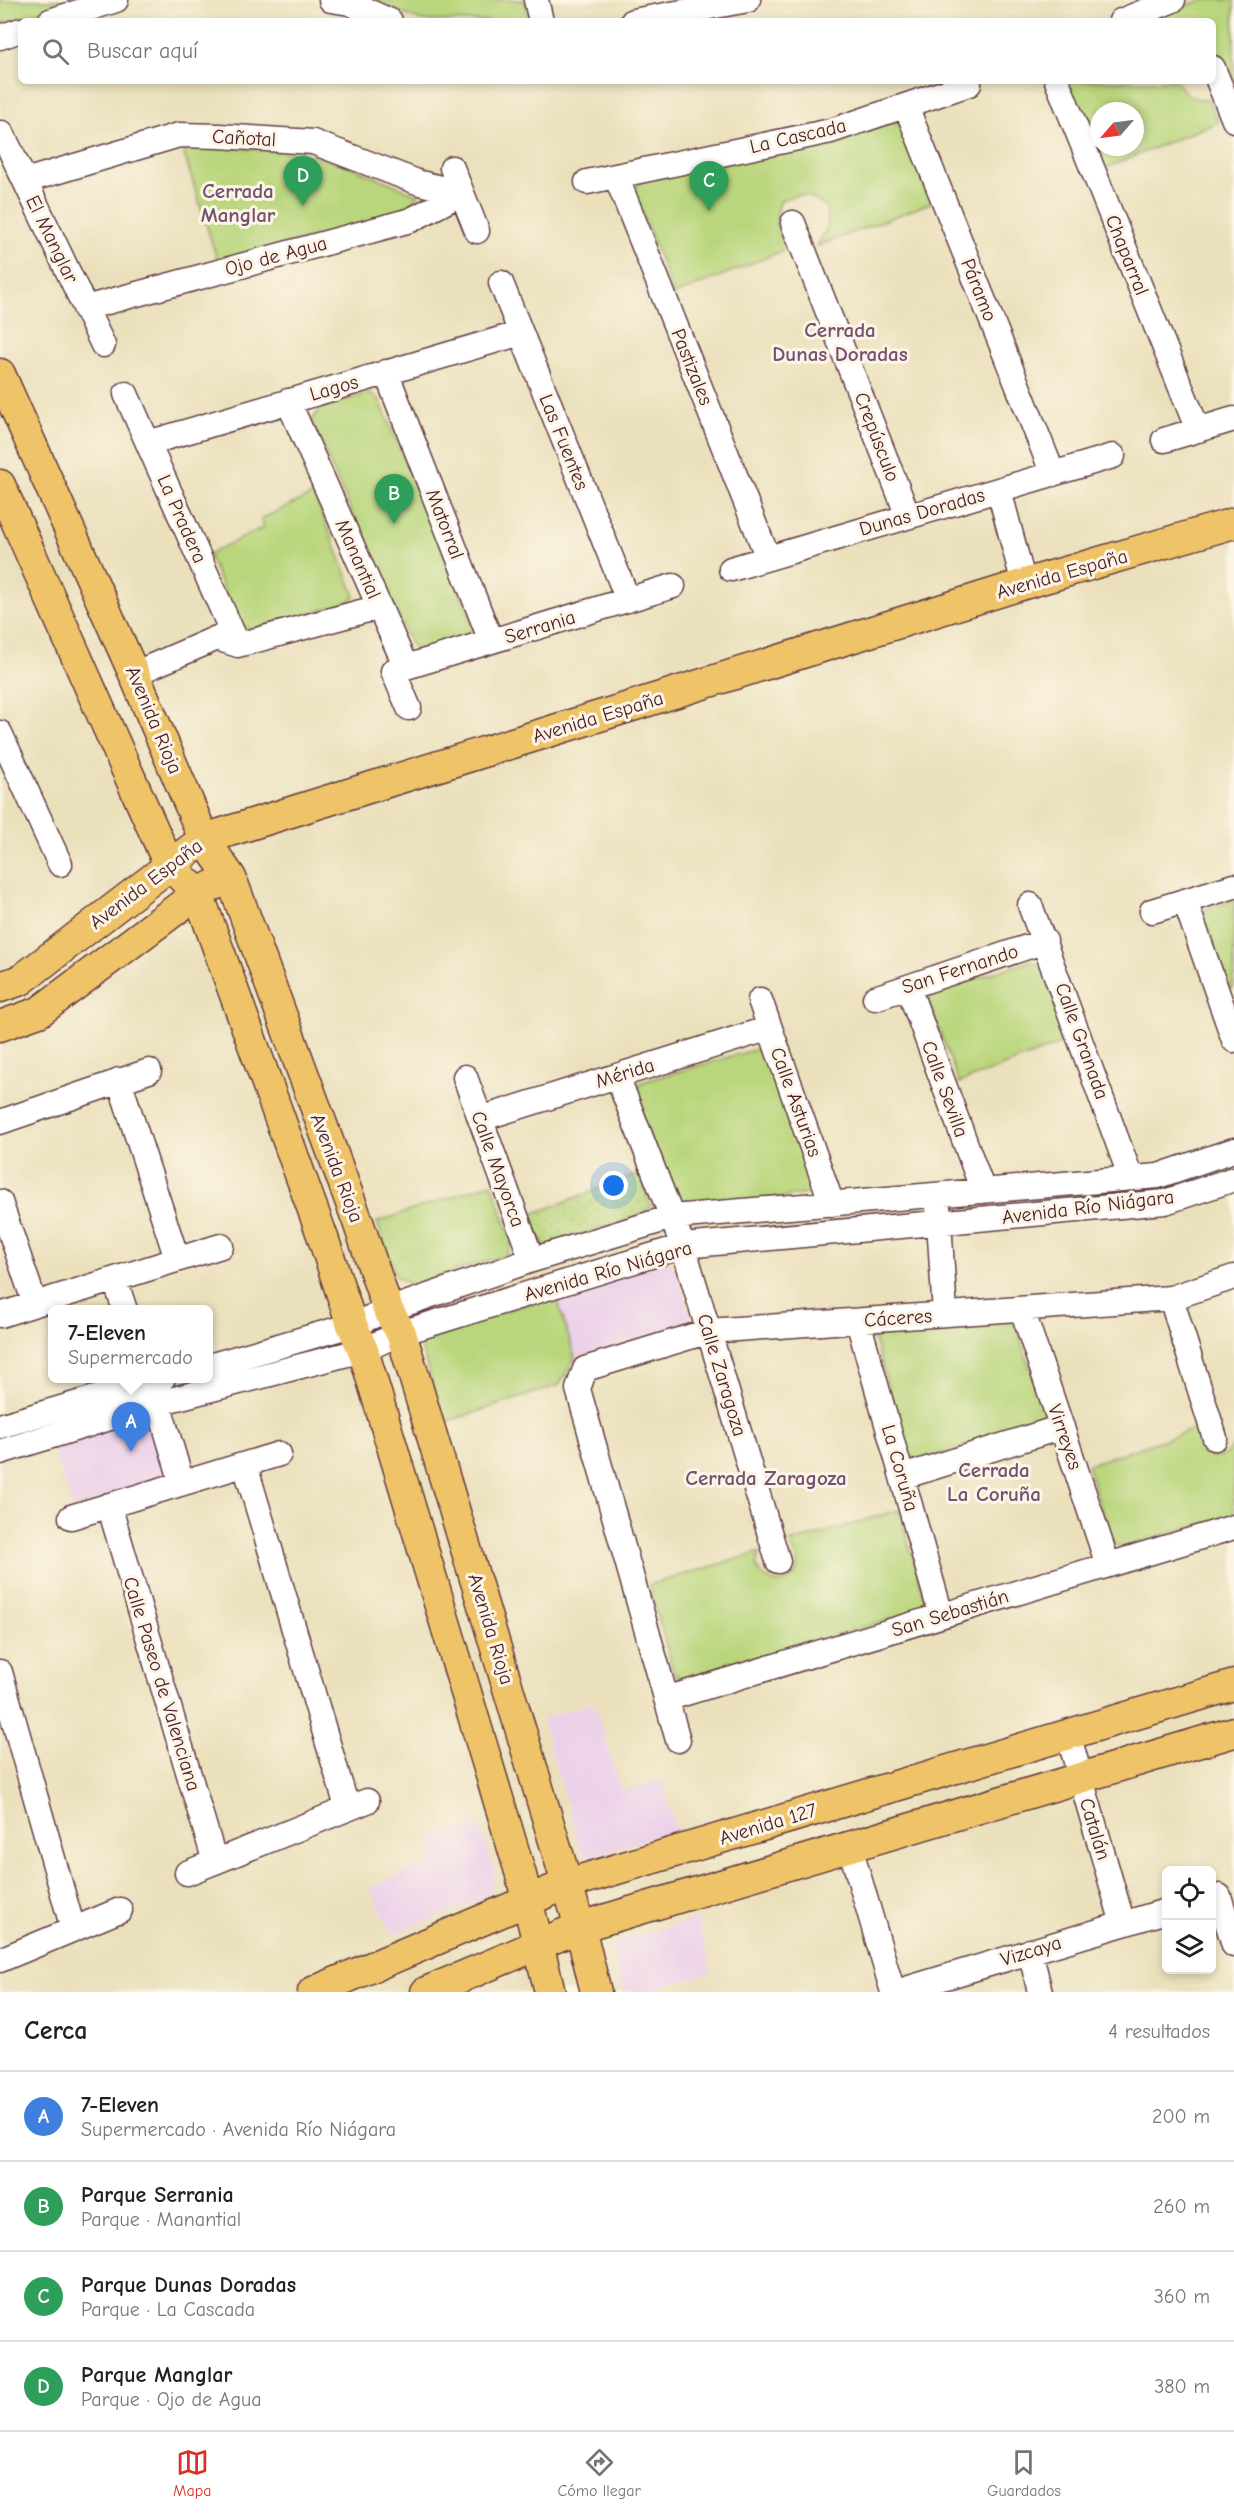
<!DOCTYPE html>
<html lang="es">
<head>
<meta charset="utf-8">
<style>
	body { margin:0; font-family:"Comic Neue",sans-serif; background:#f6f6f6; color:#202124 }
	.controls { position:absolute; right:18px; bottom:18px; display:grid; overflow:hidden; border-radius:9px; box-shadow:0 3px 9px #0003 }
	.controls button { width:54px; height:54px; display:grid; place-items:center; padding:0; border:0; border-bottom:2px solid #e0e0e0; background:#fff; color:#202124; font:30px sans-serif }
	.compass { position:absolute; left:1090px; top:102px; width:54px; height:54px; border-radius:50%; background:#fff; box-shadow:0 3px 9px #0003; rotate:242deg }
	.you { position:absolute; left:614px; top:1186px; width:21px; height:21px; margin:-15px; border:4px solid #fff; border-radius:50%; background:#1a73e8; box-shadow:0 0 0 9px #1a73e833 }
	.badge { display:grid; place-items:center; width:39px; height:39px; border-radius:50%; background:#d93025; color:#fff; font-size:20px; font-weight:700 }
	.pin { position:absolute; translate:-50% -50px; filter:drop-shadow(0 2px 3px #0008) }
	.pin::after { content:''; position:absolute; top:32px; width:21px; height:18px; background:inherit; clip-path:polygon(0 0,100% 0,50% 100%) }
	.popup { position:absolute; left:48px; top:1305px; width:165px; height:78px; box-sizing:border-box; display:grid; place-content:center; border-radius:9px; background:#fff; filter:drop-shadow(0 2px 4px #0005); font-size:20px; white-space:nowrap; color:#757577 }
	.popup b { font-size:22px; color:#202124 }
	.popup::after { content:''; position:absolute; left:50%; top:100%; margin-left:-12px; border:12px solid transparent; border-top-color:#fff }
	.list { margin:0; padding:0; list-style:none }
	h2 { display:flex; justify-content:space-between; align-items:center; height:78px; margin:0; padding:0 24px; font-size:26px }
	h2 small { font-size:20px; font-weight:400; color:#757577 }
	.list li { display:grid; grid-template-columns:39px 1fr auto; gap:18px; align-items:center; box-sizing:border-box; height:90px; padding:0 24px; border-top:2px solid #e0e0e0 }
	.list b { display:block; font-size:22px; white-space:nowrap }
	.list p { margin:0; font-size:20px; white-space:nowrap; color:#757577 }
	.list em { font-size:20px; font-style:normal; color:#757577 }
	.icon { flex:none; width:33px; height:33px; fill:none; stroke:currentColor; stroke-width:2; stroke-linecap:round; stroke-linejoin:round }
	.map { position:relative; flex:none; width:1234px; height:1992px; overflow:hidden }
	.search { position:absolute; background:#fff; box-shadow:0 3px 9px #0003; left:18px; right:18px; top:18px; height:66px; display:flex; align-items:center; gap:15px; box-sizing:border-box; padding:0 21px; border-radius:9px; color:#757577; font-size:22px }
	.sheet { height:438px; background:#fff }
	nav { display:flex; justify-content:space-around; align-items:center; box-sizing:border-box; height:84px; border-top:2px solid #e0e0e0; background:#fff; font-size:16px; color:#757577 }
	nav a { display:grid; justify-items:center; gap:3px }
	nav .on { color:#d93025 }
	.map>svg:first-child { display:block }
	.built { fill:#ecd1ea }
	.grass { fill:url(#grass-dots); stroke:#827a54; stroke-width:1.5 }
	.green { fill:#b9d67c; stroke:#827a54; stroke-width:1.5; fill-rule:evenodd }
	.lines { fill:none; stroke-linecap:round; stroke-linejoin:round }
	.minor-casing { stroke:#623c41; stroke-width:27 }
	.major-casing { stroke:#623c41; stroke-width:33 }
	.minor { stroke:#fff; stroke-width:24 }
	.major { stroke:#efc469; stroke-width:30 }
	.labels { text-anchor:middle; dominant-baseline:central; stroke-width:6; stroke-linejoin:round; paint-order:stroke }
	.street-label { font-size:20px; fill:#4a1f2b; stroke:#fcf5e5 }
	.neighbourhood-label { font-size:21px; font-weight:bold; fill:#745173; stroke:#fcf5e5 }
</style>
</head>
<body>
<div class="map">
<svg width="1234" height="1992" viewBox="0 0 1234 1992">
	<defs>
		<pattern id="grass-dots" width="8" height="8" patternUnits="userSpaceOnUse" patternTransform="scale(1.5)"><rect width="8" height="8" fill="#b9d67c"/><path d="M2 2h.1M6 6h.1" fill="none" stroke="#a1b76b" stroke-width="1.8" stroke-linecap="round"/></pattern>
	</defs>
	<rect width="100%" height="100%" fill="#fcf5e5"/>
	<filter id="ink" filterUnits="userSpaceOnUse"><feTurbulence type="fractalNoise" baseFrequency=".0167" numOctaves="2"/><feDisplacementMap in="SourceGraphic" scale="12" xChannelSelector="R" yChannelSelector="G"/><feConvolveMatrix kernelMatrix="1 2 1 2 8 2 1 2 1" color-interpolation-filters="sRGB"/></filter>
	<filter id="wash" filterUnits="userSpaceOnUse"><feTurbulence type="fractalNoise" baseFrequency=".008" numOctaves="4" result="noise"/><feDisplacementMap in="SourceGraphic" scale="24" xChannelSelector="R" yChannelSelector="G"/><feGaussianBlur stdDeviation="1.35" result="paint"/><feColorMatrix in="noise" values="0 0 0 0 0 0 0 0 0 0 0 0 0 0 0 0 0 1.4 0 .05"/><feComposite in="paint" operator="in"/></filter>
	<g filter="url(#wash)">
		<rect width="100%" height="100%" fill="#ebe0bc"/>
		<!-- built -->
		<path class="built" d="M664 1262 675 1267 692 1320 575 1358 556 1295Z
			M144 1414 156 1419 173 1477 73 1508 51 1443Z
			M594 1702 621 1791 661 1779 676 1830 589 1857 581 1851 542 1719Z
			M477 1822 495 1872 488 1897 392 1935 370 1888 437 1859 430 1839Z
			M697 1919 712 1972 641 1992H623L610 1944Z"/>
		<!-- grass -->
		<path class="grass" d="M640 1173 651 1206 646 1213 546 1246 538 1238 530 1215Z"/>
		<!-- green -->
		<path class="green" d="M0 0H76L0 24Z
			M372 0H525L529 21H421Z
			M1201 0H1234V80L1232 81 1223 59 1213 50V21H1147Z
			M1066 81H1177C1184 95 1192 99 1208 100L1218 122 1103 169ZM1099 111H1135V147H1099Z
			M890 122 902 127 933 202 817 246 828 226 826 207C808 194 803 191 781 200 773 221 777 230 787 249L674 295 634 191 642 179 831 144Z
			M181 144 304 153 346 165 419 195 394 217 218 262Z
			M368 393 379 399 474 627 466 638 424 651 412 647 311 421 320 409Z
			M314 494 355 596 350 602 251 630 238 622 208 554 264 527 261 519Z
			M1234 900V988L1230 989 1204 918 1206 909Z
			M1030 961 1042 966 1071 1040 959 1083 928 1000 933 992Z
			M757 1049 766 1057 814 1188 806 1194 684 1210 673 1202 635 1094 642 1082Z
			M492 1183 512 1242 507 1255 410 1285 396 1276 377 1222Z
			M556 1295 575 1358 559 1385 445 1422 421 1347 427 1335Z
			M1009 1321 1017 1328 1044 1412 1042 1420 918 1462 908 1454 874 1339 881 1331Z
			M1198 1428C1194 1454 1220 1470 1234 1444V1515L1121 1548 1112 1542 1087 1465Z
			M899 1510 925 1600 918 1611 682 1681 674 1673 649 1585 760 1552 756 1566C774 1598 814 1580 790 1543Z"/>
	</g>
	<g filter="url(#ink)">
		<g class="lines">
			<!-- minor casing -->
			<g class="minor-casing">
				<path id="minor" d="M331 0 350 3 390 21
					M536 0 541 21
					M50 21 116 0
					M633 21 748 0
					M1121 21 1173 0
					M0 37 21 30
					M1213 68 1234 120
					M1057 81 1198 430
					M906 106 1053 474
					M0 134 2 133 103 345
					M452 168 477 231
					M616 176 768 558
					M25 181 179 135 219 136 313 142 420 183 462 193
					M587 182 831 131 969 84
					M793 223 908 516
					M501 283 628 600
					M85 308 411 220 462 193
					M386 372 491 641
					M126 394 238 645
					M288 401 406 667 393 671 409 708
					M1164 440 1234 419
					M148 443 521 333
					M999 490 1024 584
					M731 569 1113 456
					M406 667 673 586
					M134 674 217 638 238 645 379 607
					M0 733 60 864
					M1185 901 1234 1040
					M1030 905 1131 1178
					M1152 911 1234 886
					M908 987 983 1191
					M875 998 1045 941
					M760 1000 832 1204
					M617 1076 683 1246 778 1561
					M465 1077 532 1260
					M119 1080 177 1259
					M480 1119 770 1028
					M0 1122 149 1071
					M0 1202 35 1304
					M938 1206 945 1314
					M115 1280 125 1310
					M1171 1298 1215 1438
					M1022 1309 1108 1565
					M0 1315 221 1246
					M858 1321 941 1615
					M209 1366 352 1325 388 1310 532 1260 672 1217 1158 1176 1234 1150
					M151 1389 158 1403 182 1483
					M0 1426 163 1378
					M0 1452 158 1403 363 1350 401 1333 683 1246 1165 1202 1234 1179
					M245 1465 347 1807
					M902 1477 1062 1427
					M109 1505 215 1862
					M71 1517 279 1454
					M0 1672 73 1929
					M666 1699 1234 1527
					M1068 1734 1123 1924
					M678 1740 578 1389 585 1369 709 1331 1171 1298 1234 1277
					M850 1847 893 1992
					M187 1873 367 1801
					M1219 1896 1234 1945
					M1030 1951 1040 1992
					M0 1960 120 1910
					M896 1992 1166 1911"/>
			</g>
			<!-- major casing -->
			<g class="major-casing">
				<path id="major" d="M0 374 134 674 204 839 231 878 358 1222 388 1310 401 1333 580 1927 596 1992
					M0 485 169 865 198 893 322 1235 352 1325 363 1350 521 1875 550 1992
					M0 987 21 980 204 839 1024 584 1234 523
					M0 1026 39 1012 198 893 214 885
					M313 1992 567 1884 1234 1685
					M426 1992 580 1927 1234 1732"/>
			</g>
			<!-- minor -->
			<use href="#minor" class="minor"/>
			<!-- major -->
			<use href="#major" class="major"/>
		</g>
	</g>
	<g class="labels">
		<!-- street labels -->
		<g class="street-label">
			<text transform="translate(798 136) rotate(-13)">La Cascada</text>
			<text transform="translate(244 138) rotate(3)">Cañotal</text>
			<text transform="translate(52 239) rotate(64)">El Manglar</text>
			<text transform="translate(1127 255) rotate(68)">Chaparral</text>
			<text transform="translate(276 256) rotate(-15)">Ojo de Agua</text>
			<text transform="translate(979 290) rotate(68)">Páramo</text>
			<text transform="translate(692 367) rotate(68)">Pastizales</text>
			<text transform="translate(334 388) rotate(-16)">Lagos</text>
			<text transform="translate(877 437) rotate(69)">Crepúsculo</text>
			<text transform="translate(564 442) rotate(68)">Las Fuentes</text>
			<text transform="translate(922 512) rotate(-16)">Dunas Doradas</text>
			<text transform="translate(182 519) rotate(66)">La Pradera</text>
			<text transform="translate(445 524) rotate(69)">Matorral</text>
			<text transform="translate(358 559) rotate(66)">Manantial</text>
			<text transform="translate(1062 574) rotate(-16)">Avenida España</text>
			<text transform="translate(540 627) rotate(-17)">Serrania</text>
			<text transform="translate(598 717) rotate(-17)">Avenida España</text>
			<text transform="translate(154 720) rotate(67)">Avenida Rioja</text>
			<text transform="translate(146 884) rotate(-37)">Avenida España</text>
			<text transform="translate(960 969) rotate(-18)">San Fernando</text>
			<text transform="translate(1082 1041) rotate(70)">Calle Granada</text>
			<text transform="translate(625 1073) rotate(-17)">Mérida</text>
			<text transform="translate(945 1089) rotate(70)">Calle Sevilla</text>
			<text transform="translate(796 1102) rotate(70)">Calle Asturias</text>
			<text transform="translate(337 1168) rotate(69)">Avenida Rioja</text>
			<text transform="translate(498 1169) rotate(70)">Calle Mayorca</text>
			<text transform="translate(1088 1207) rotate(-7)">Avenida Río Niágara</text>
			<text transform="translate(608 1271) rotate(-16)">Avenida Río Niágara</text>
			<text transform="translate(898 1318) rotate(-4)">Cáceres</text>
			<text transform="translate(722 1375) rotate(73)">Calle Zaragoza</text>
			<text transform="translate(1065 1437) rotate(71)">Virreyes</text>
			<text transform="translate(900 1468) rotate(74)">La Coruña</text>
			<text transform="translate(950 1613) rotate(-17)">San Sebastián</text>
			<text transform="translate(491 1629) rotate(73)">Avenida Rioja</text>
			<text transform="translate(162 1684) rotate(73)">Calle Paseo de Valenciana</text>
			<text transform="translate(768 1824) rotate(-17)">Avenida 127</text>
			<text transform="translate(1095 1829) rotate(73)">Catalán</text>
			<text transform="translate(1031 1951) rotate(-17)">Vizcaya</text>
		</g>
		<!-- neighbourhood labels -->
		<g class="neighbourhood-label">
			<text x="238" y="191">Cerrada<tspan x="238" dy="24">Manglar</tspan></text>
			<text x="840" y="330">Cerrada<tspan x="840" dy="24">Dunas Doradas</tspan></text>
			<text x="994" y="1470">Cerrada<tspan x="994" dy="24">La Coruña</tspan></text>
			<text x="766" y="1478">Cerrada Zaragoza</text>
		</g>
	</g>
</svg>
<div class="controls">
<button><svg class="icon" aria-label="locate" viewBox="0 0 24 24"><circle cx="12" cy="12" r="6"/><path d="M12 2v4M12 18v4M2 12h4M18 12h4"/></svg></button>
<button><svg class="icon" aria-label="layers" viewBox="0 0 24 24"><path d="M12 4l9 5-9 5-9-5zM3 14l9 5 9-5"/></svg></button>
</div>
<svg class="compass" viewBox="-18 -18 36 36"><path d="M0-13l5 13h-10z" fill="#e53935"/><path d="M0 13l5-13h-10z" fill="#757577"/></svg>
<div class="you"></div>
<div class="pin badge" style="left:131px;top:1452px;background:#3f7fe0">A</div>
<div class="popup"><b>7-Eleven</b>Supermercado</div>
<div class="pin badge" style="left:394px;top:524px;background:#2e9e5b">B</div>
<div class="pin badge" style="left:709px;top:211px;background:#2e9e5b">C</div>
<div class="pin badge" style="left:303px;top:206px;background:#2e9e5b">D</div>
<div class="search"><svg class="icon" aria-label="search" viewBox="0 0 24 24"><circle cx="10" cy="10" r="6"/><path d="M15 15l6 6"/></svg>Buscar aquí</div>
</div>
<section class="sheet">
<h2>Cerca<small>4 resultados</small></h2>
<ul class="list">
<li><span class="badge" style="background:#3f7fe0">A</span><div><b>7-Eleven</b><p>Supermercado · Avenida Río Niágara</p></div><em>200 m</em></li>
<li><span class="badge" style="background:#2e9e5b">B</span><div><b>Parque Serrania</b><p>Parque · Manantial</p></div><em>260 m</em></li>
<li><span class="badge" style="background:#2e9e5b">C</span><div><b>Parque Dunas Doradas</b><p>Parque · La Cascada</p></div><em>360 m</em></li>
<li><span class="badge" style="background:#2e9e5b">D</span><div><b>Parque Manglar</b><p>Parque · Ojo de Agua</p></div><em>380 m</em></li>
</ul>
</section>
<nav>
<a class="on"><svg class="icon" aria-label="map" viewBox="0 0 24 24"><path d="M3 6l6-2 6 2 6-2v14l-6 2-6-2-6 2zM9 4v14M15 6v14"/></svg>Mapa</a>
<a><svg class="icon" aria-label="directions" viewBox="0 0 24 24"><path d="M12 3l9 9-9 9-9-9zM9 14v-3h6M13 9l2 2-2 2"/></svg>Cómo llegar</a>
<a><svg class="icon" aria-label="saved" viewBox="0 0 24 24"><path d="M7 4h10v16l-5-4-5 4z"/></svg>Guardados</a>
</nav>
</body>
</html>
